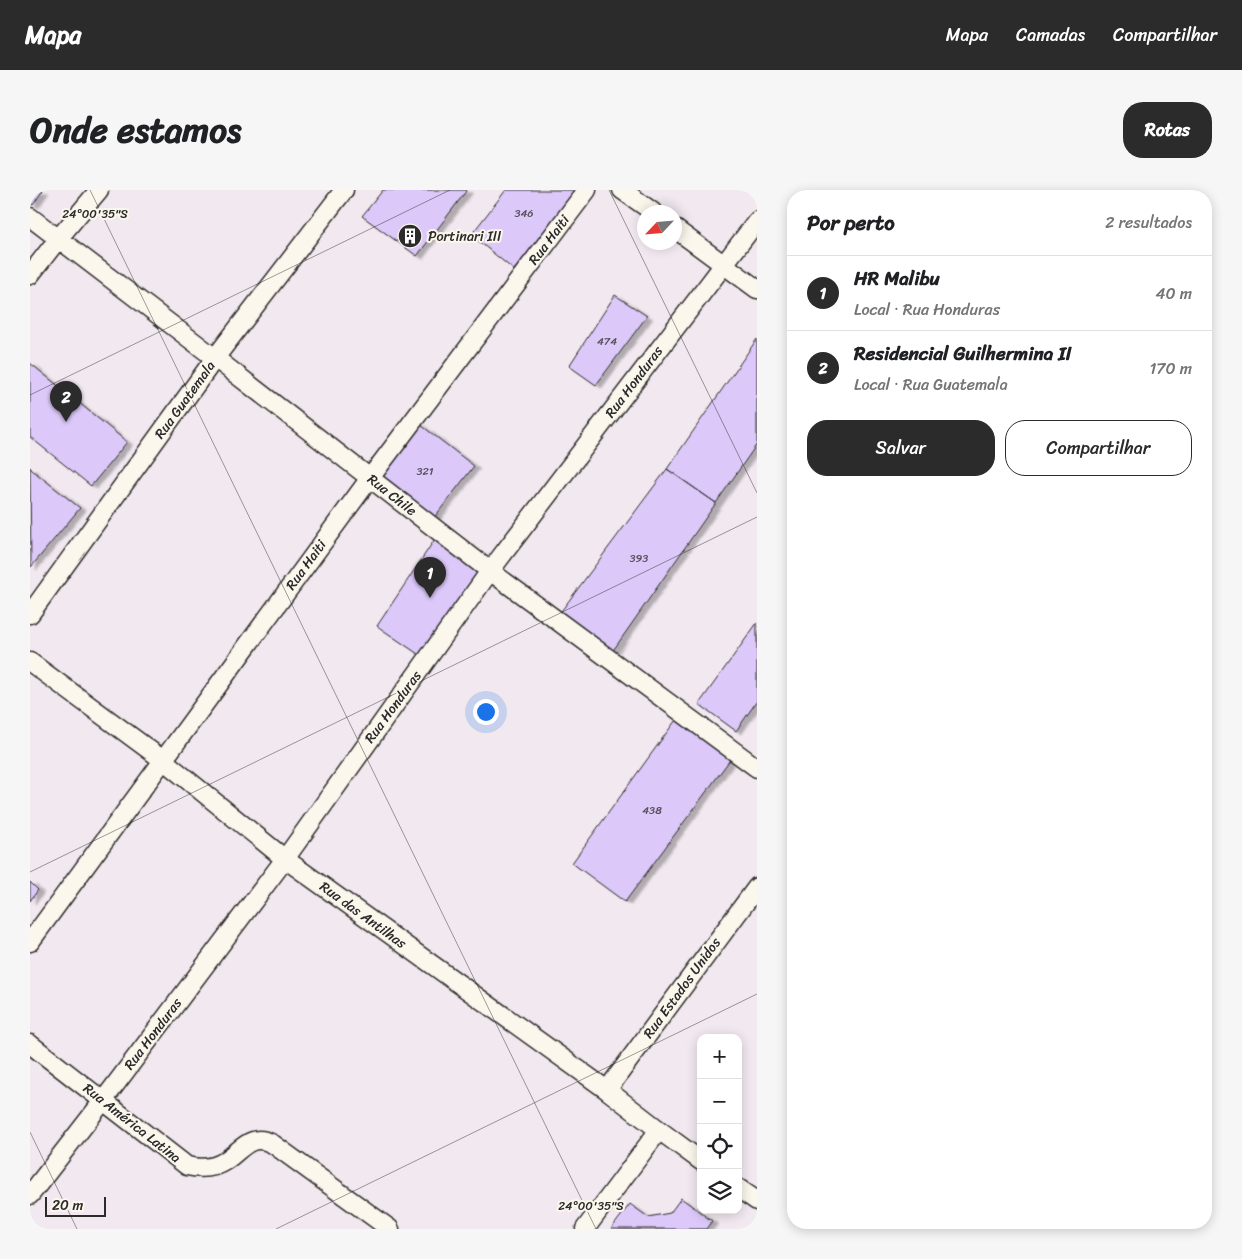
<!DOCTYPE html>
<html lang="pt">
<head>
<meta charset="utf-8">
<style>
	body { margin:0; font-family:Sriracha,sans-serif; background:#f6f6f6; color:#202124 }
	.controls { position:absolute; right:15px; bottom:15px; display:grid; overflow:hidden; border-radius:10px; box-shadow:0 2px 12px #0003 }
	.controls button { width:45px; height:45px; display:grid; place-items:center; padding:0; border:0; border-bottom:1px solid #e0e0e0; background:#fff; color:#202124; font:25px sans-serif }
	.compass { position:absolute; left:607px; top:15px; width:45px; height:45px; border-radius:50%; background:#fff; box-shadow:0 2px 12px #0003; rotate:244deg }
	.scale { position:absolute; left:15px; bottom:12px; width:61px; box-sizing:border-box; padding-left:5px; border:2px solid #2b2b2b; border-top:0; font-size:14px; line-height:18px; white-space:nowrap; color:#2b2b2b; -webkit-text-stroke:4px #fbf7ec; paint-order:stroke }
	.you { position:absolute; left:455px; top:521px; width:18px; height:18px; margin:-12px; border:4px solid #fff; border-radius:50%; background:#1a73e8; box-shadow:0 0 0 8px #1a73e833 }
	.badge { display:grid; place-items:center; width:32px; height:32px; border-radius:50%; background:#2b2b2b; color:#fff; font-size:16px; font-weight:700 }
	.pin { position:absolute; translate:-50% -41px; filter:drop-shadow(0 1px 2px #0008) }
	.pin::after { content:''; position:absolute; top:26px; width:18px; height:15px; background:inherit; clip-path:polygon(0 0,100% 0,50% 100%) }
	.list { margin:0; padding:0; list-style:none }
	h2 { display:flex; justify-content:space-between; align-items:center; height:65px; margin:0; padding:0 20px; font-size:21px }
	h2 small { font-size:16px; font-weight:400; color:#757577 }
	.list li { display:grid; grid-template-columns:32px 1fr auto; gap:15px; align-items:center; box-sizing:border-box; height:75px; padding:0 20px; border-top:1px solid #e0e0e0 }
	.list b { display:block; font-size:19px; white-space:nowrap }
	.list p { margin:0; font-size:16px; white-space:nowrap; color:#757577 }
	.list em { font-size:16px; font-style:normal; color:#757577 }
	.actions { display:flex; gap:10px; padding:15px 20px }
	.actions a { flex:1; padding:11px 0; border:1px solid #2b2b2b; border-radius:20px; text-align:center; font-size:18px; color:#2b2b2b }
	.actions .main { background:#2b2b2b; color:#fff }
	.icon { flex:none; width:28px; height:28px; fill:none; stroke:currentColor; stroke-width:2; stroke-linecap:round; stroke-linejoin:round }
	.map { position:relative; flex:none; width:727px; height:1039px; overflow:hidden; border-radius:20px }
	header { display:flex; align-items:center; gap:30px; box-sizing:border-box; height:70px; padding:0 25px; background:#2b2b2b; color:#fff }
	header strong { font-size:24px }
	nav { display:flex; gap:28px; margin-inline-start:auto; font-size:18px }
	.intro { display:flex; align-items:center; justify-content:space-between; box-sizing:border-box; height:120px; padding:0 30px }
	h1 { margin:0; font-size:35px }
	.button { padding:12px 22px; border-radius:20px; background:#2b2b2b; color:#fff; font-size:18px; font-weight:700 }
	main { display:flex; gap:30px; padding:0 30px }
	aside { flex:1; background:#fff; border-radius:20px; box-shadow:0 2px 12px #0003 }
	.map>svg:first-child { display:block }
	.building { fill:#dcc8f9; stroke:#2b2b2b; filter:url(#shadow) }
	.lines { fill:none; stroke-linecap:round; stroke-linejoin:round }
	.street-casing { stroke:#2b2b2b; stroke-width:21 }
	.street { stroke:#fbf7ec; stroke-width:18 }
	.ticks { fill:none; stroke:#2b2b2b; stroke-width:1; stroke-opacity:0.45 }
	.labels { text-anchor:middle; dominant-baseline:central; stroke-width:4; stroke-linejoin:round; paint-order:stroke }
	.number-label { font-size:11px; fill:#57525e }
	.poi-label { font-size:14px; fill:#2b2b2b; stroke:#fbf7ec; text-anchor:start }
	.street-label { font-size:14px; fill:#2b2b2b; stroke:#fbf7ec }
	.ticks-label { font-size:12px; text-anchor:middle; fill:#2b2b2b; stroke:#fbf7ec; stroke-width:4; stroke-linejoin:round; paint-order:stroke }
</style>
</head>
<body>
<header>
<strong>Mapa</strong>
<nav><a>Mapa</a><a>Camadas</a><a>Compartilhar</a></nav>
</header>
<div class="intro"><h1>Onde estamos</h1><a class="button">Rotas</a></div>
<main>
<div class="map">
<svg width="727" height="1039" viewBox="0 0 727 1039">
	<defs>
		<filter id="shadow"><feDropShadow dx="5.5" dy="3" stdDeviation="1" flood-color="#0004"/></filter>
	</defs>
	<rect width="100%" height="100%" fill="#f2e9f0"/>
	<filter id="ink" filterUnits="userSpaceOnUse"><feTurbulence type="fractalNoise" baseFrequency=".02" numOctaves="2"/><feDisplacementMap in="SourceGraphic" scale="10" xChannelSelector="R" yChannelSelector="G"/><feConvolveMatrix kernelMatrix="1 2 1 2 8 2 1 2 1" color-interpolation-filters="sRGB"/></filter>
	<g filter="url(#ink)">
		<!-- building -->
		<path class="building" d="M0 0H13L3 15 0 13Z
			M353 0H437L387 66 332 26Z
			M476 0H547L484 80 441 45Z
			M585 105 617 126 566 195 539 176Z
			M727 149V254L686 313 637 279Z
			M0 173 97 252 61 296 0 247Z
			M387 232 444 276 403 329 346 285Z
			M0 277 2 280 50 318 1 377Z
			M637 279 686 313 582 462 529 424Z
			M405 349 452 381 394 468 347 436Z
			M727 433V511L706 541 669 514Z
			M648 527 702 567 595 712 542 673Z
			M0 692 8 700 0 711Z
			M651 1008 682 1031 676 1039H581L600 1014 618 1027 640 1023Z"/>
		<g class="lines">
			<!-- street casing -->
			<g class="street-casing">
				<path id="street" d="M592 0 623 22
					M0 27 185 168 460 381 727 578
					M644 38 727 99
					M0 85 28 49 69 0
					M0 424 185 168 314 0
					M0 472 133 570 255 669 577 900 629 940 671 971
					M0 752 340 288 557 0
					M0 854 157 976C170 979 183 979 195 971 212 960 220 942 243 954L360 1039
					M577 900 727 697
					M708 998 727 1011
					M0 1005 73 911 255 669 460 381 727 31
					M555 1039 629 940"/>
			</g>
			<!-- street -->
			<use href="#street" class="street"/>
		</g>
	</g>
	<!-- ticks -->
	<path class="ticks" d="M60 0 566 1039M579 0 727 303M0 205 420 0M0 682 727 327M0 942 47 1039M246 1039 727 804"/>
	<!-- icons -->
	<defs>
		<g id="building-disc" transform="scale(1.25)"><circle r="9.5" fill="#2b2b2b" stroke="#fbf7ec"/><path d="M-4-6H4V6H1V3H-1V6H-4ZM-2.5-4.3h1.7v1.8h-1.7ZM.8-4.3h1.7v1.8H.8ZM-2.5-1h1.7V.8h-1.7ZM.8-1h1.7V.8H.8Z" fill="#fff"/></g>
	</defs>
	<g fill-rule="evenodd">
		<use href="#building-disc" x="380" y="46"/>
	</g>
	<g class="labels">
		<!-- number labels -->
		<g class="number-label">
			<text x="494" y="23">346</text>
			<text x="577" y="151">474</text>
			<text x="395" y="281">321</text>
			<text x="609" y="368">393</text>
			<text x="622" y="620">438</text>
		</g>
		<!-- poi labels -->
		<g class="poi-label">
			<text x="398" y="46">Portinari III</text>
		</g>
		<!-- street labels -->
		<g class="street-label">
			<text transform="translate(519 50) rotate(-53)">Rua Haiti</text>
			<text transform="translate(604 192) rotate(-53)">Rua Honduras</text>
			<text transform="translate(155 210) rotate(-54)">Rua Guatemala</text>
			<text transform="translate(362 305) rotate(38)">Rua Chile</text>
			<text transform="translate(276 375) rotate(-54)">Rua Haiti</text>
			<text transform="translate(363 517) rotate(-54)">Rua Honduras</text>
			<text transform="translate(333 725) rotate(36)">Rua das Antilhas</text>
			<text transform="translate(652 798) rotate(-54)">Rua Estados Unidos</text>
			<text transform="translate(123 844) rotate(-53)">Rua Honduras</text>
			<text transform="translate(102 933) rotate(38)">Rua América Latina</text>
		</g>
	</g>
	<g class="ticks-label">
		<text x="65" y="28">24°00'35"S</text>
		<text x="561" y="1020">24°00'35"S</text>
	</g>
</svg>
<div class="controls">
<button>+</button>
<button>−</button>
<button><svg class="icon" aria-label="locate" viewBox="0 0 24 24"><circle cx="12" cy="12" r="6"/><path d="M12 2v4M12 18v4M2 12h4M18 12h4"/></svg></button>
<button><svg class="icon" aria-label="layers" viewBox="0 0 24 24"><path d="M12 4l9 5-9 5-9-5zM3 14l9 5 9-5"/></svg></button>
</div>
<svg class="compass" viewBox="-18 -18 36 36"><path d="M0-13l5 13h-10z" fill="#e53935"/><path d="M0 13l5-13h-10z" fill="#757577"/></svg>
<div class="scale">20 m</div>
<div class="you"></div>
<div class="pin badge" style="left:400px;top:408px">1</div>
<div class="pin badge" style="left:36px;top:232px">2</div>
</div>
<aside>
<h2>Por perto<small>2 resultados</small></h2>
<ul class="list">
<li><span class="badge">1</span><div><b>HR Malibu</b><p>Local · Rua Honduras</p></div><em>40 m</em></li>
<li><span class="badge">2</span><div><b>Residencial Guilhermina II</b><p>Local · Rua Guatemala</p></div><em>170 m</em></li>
</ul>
<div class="actions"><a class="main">Salvar</a><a>Compartilhar</a></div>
</aside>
</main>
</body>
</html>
